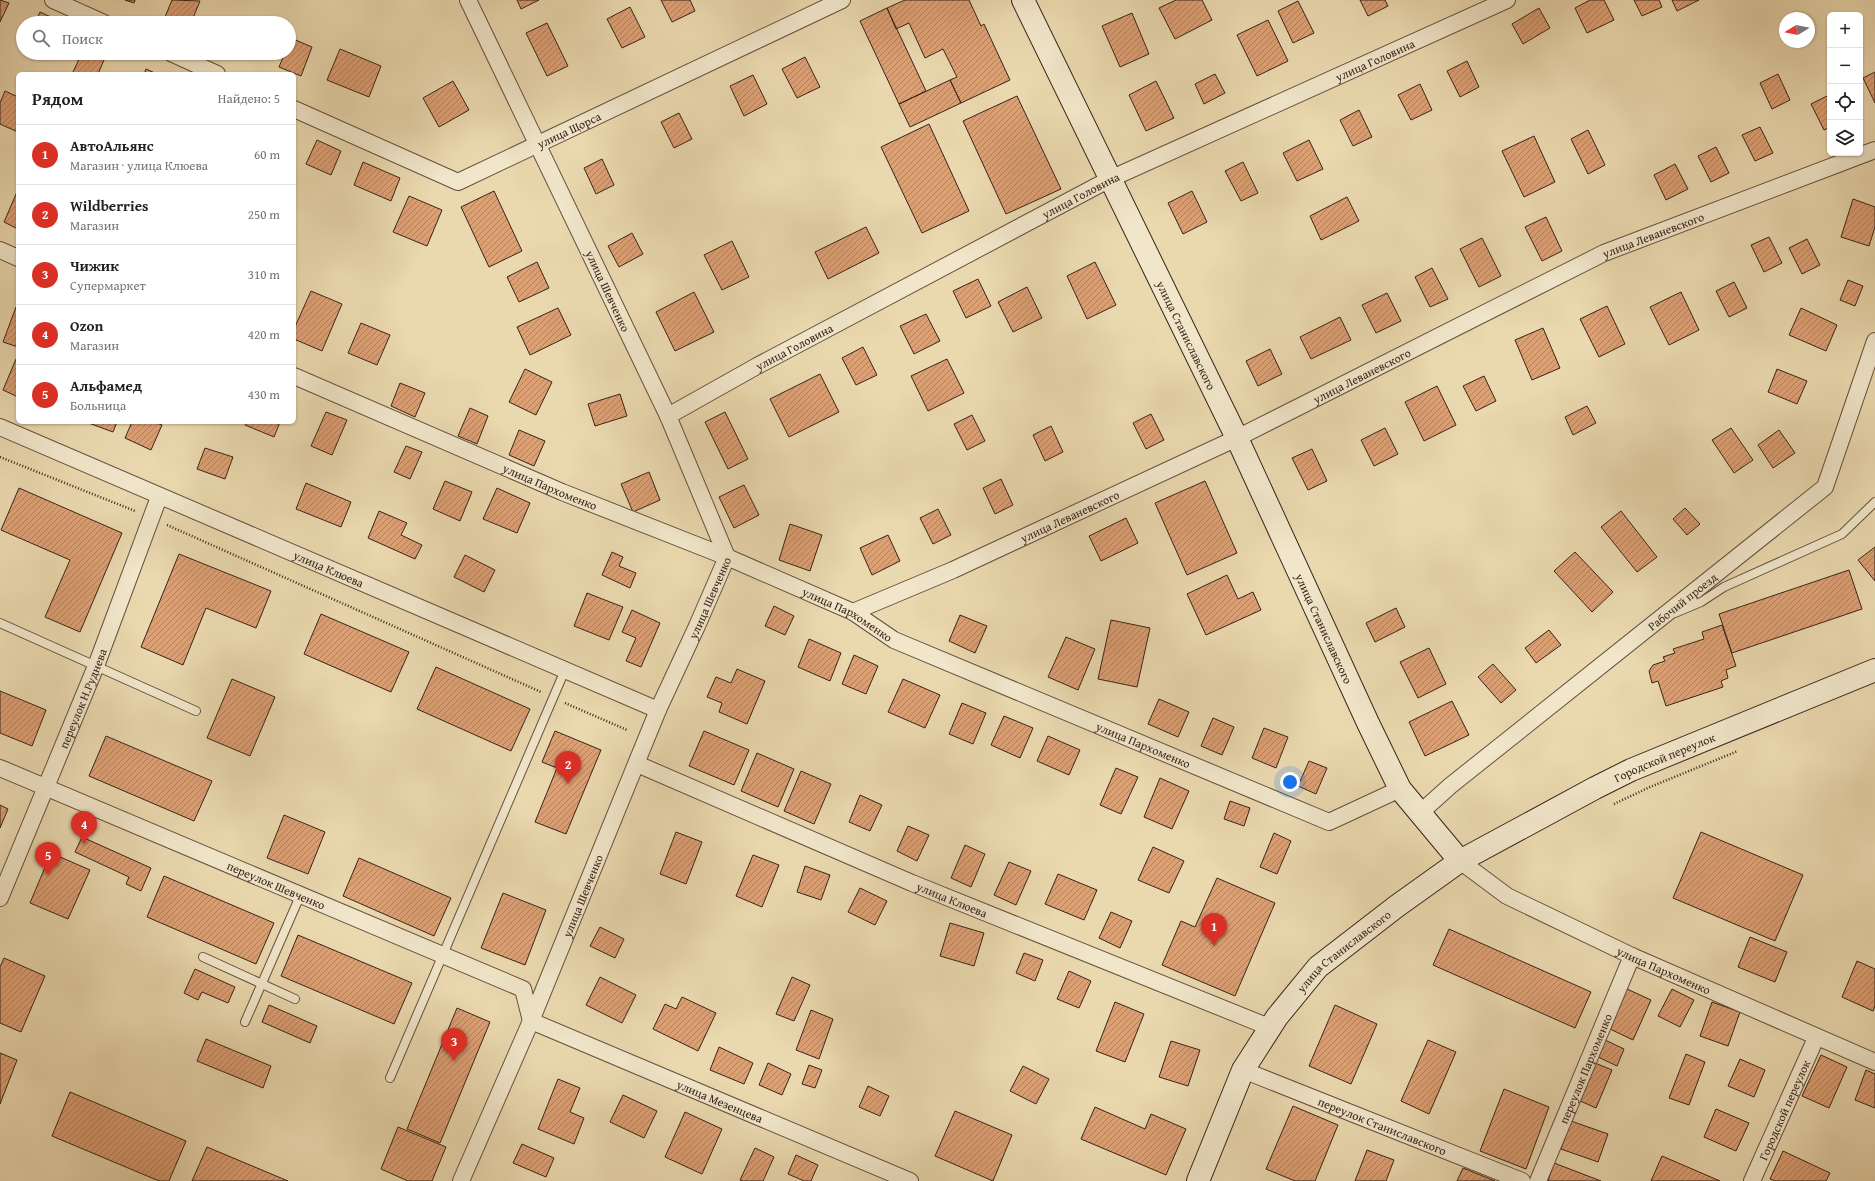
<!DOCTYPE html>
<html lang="ru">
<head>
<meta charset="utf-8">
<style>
	body { margin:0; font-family:"Gentium Book Plus",serif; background:#f6f6f6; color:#202124 }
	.controls { position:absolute; right:12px; top:12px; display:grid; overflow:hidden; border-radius:6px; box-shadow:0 1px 3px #0004 }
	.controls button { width:36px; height:36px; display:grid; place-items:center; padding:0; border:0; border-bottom:1px solid #e0e0e0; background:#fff; color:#202124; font:20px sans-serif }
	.compass { position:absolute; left:1779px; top:12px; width:36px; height:36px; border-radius:50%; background:#fff; box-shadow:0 1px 3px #0004; rotate:260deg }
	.you { position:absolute; left:1290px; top:782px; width:14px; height:14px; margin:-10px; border:3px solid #fff; border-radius:50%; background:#1a73e8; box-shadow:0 0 0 6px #1a73e833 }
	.badge { display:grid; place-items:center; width:26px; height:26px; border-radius:50%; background:#d93025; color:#fff; font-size:13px; font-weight:700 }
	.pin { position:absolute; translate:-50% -33px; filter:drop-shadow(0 1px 2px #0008) }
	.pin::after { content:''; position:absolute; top:21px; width:14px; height:12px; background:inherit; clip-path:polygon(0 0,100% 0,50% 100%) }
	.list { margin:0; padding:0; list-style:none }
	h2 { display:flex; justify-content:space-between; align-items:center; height:52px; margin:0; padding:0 16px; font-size:17px }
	h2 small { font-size:13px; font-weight:400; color:#757577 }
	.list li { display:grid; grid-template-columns:26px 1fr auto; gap:12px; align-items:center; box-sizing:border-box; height:60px; padding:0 16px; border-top:1px solid #e0e0e0 }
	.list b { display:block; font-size:15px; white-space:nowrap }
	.list p { margin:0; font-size:13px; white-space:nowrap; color:#757577 }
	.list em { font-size:13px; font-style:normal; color:#757577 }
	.icon { flex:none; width:22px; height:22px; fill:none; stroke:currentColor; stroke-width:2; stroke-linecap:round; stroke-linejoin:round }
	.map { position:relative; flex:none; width:1875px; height:1181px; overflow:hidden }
	.search { position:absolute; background:#fff; box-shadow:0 1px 3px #0004; left:16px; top:16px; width:280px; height:44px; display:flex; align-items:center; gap:10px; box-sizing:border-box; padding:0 14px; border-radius:22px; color:#757577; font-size:15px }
	.panel { position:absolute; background:#fff; box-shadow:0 1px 3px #0004; left:16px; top:72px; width:280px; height:352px; border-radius:6px }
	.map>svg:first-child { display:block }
	.building { fill:url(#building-hatch); stroke:#392318 }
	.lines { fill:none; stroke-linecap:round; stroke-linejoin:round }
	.lane-casing { stroke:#65503e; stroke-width:10 }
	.street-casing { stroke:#65503e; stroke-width:18 }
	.secondary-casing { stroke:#392318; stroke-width:24 }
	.path { stroke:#392318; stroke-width:2.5; stroke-dasharray:1 2; stroke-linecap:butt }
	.lane { stroke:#f1e6ca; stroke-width:8 }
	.street { stroke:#f1e6ca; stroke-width:16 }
	.secondary { stroke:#f1e6ca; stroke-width:22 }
	.labels { text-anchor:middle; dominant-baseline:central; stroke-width:3; stroke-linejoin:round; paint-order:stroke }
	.street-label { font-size:12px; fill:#392318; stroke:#f1e6ca }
</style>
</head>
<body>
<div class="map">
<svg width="1875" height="1181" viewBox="0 0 1875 1181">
	<defs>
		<pattern id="building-hatch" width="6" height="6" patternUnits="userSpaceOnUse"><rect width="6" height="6" fill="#dca075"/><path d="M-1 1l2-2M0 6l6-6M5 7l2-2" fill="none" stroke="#b3825f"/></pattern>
	</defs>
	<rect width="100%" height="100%" fill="#ead8ae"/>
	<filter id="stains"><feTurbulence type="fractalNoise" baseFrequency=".005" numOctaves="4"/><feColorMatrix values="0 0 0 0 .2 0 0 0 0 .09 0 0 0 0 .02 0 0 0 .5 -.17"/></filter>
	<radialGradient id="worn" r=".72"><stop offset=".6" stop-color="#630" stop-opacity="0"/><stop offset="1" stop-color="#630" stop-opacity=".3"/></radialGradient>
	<!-- building -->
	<path class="building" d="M0 0 9 3 0 22Z
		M125 0H135L134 3Z
		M172 0 200 1 191 23H180L165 17Z
		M517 0H539L521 9Z
		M661 0H690L695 11 672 22Z
		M905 0H969L981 26 984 24 1010 80 961 103 950 80 957 77 943 49 925 58 909 23 896 29 887 8Z
		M1176 0H1202L1212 20 1175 39 1159 8Z
		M1360 0H1385L1388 6 1368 16Z
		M1590 0H1604L1614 20 1587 33 1575 8Z
		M1634 0H1659L1662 7 1642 16Z
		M1672 0H1699L1677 11Z
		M1298 1 1314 33 1293 43 1278 11Z
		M630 7 645 37 622 48 607 19Z
		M887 8 926 91 899 104 860 21Z
		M1539 8 1550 28 1523 44 1512 24Z
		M40 12 64 23H35Z
		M1132 13 1149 54 1120 67 1102 26Z
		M237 17 252 23H234Z
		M1268 20 1288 61 1257 76 1237 35Z
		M547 23 568 66 547 76 526 33Z
		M291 38 312 47 301 76 279 67 285 53H289Z
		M340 49 381 66 369 97 327 80Z
		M82 53H107L98 74H72Z
		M805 57 820 87 797 98 782 69Z
		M1467 61 1479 87 1460 97 1447 71Z
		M146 69 157 74H144Z
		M1875 72V103L1863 78Z
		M1215 74 1225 93 1204 104 1195 84Z
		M1778 74 1790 100 1772 109 1760 83Z
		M753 75 767 104 744 116 730 86Z
		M950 80 961 103 910 127 899 104Z
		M453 81 469 110 439 127 423 98Z
		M1156 81 1174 118 1146 131 1129 95Z
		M1420 84 1432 110 1411 120 1398 95Z
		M5 91 18 97V132L0 124V103Z
		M1829 95 1830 127 1824 130 1811 104Z
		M1017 96 1061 189 1006 214 963 121Z
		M1359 110 1372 137 1353 146 1340 120Z
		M679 113 692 139 674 148 661 122Z
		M929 124 969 211 922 233 881 147Z
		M1760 127 1773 153 1755 161 1742 135Z
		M1588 130 1605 165 1588 174 1571 139Z
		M1534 136 1555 182 1524 197 1502 151Z
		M317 140 341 151 331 175 306 164Z
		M1309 140 1323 169 1297 181 1283 153Z
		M1716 147 1729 173 1711 182 1698 156Z
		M602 159 614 185 596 194 584 168Z
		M363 162 400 178 391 201 354 185Z
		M1243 162 1258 193 1241 201 1225 171Z
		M1675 164 1688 189 1666 200 1654 175Z
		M494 191 522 251 489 267 461 207Z
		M1192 191 1207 222 1183 234 1168 203Z
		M17 192H18V229L4 222Z
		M409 196 442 210 427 246 393 232Z
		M1347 197 1359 221 1321 240 1310 216Z
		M1853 199 1875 207V227L1869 246 1841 237Z
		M1546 217 1562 251 1542 261 1525 227Z
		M866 227 879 253 828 279 815 252Z
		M632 233 643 254 619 267 608 246Z
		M1769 237 1782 263 1764 272 1751 245Z
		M1482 238 1501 276 1479 287 1460 249Z
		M1807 239 1820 265 1802 274 1789 248Z
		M732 241 749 277 722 290 704 255Z
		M537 262 549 288 519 302 507 277Z
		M1095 262 1116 305 1087 319 1067 276Z
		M1432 268 1448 299 1430 307 1415 277Z
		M978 279 991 306 966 318 953 291Z
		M1848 280 1863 286 1855 306 1840 300Z
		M1734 282 1747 308 1729 317 1716 291Z
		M1027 287 1042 318 1013 332 998 302Z
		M311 291 342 304 322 351 294 339V329Z
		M694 292 714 332 675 351 656 312Z
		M1681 292 1699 330 1669 345 1650 307Z
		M1387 293 1401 321 1376 333 1362 305Z
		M1607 306 1625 344 1599 357 1580 319Z
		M16 307 18 308V347L3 342Z
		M558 308 571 335 530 355 517 327Z
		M1801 308 1837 325 1826 351 1789 335Z
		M926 314 940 341 914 354 900 326Z
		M1340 317 1351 340 1311 359 1300 337Z
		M361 323 390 335 377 365 348 353Z
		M1543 328 1560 368 1532 380 1515 340Z
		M863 347 877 375 856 385 842 358Z
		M1270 349 1282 374 1258 386 1246 361Z
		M16 359 18 360V397L3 390Z
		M947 359 964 393 928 411 911 376Z
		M525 369 552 382 536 415 509 402Z
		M1777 369 1807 381 1797 404 1768 392Z
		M820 374 839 412 789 437 770 399Z
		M1484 376 1496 401 1476 411 1463 386Z
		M400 383 425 393 415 417 391 406Z
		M1437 386 1456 425 1424 441 1405 402Z
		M620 394 627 416 595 426 588 404Z
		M1587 406 1596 423 1573 435 1565 417Z
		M470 408 488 416 477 444 458 436Z
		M326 412 347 420 332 455 311 446Z
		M725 412 748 459 728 469 705 422Z
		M1151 414 1164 440 1146 449 1133 423Z
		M972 415 985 441 967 450 954 424Z
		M86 422H117L113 432Z
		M132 422H154L162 425 151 450 125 438Z
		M246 422H280L274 437 245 425Z
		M1051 426 1063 452 1045 461 1033 435Z
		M1385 428 1398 454 1374 466 1361 440Z
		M1731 428 1753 460 1734 473 1712 440Z
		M519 430 545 441 534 466 509 455Z
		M1779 430 1795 453 1773 468 1758 445Z
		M406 446 422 452 410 479 394 472Z
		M205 448 233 457 225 479 197 469Z
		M1312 449 1327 481 1308 490 1292 458Z
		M649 472 660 500 633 512 621 484Z
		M1001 479 1013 505 995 514 983 488Z
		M445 481 472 492 460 521 433 509Z
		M1205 481 1237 553 1187 575 1155 503Z
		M306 483 351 502 341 527 296 509Z
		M744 485 759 515 734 528 719 497Z
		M19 488 122 533 80 632 45 617 70 560 1 530Z
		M497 488 530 503 517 533 483 519Z
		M1685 508 1700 524 1687 535 1673 519Z
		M938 509 951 535 933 544 920 518Z
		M379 511 407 523 401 535 422 545 415 559 368 538Z
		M1621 511 1657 557 1637 572 1601 527Z
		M1126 518 1138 543 1101 561 1089 536Z
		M790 524 822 535 810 571 779 560Z
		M888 535 900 561 872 575 860 548Z
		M1875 547V581L1858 560Z
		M612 552 623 557 619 566 636 573 630 588 602 575Z
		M1575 552 1613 592 1592 612 1554 571Z
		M179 554 271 591 256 628 206 608 183 665 141 647Z
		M465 555 495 570 484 592 454 577Z
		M1849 570 1862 609 1732 653 1719 614Z
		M1227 575 1238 599 1253 592 1261 610 1206 635 1187 594Z
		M587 593 623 607 609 640 574 626Z
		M774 606 794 616 785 635 765 626Z
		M1396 608 1405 627 1375 642 1366 623Z
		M632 610 660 623 641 667 626 661 636 638 622 632Z
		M321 614 409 652 391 692 304 654Z
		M960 615 987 626 975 653 949 641Z
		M1111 620 1150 628 1137 687 1098 679Z
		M1722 625 1736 666 1726 670 1728 678 1721 681 1723 687 1666 706 1658 681 1652 683 1649 671 1653 665 1665 661 1663 657 1675 653 1673 649 1704 639 1702 632Z
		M1549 630 1561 645 1536 663 1525 648Z
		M1066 637 1095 649 1078 690 1048 677Z
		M809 639 841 653 830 681 798 667Z
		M1429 648 1446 684 1418 698 1400 662Z
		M854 655 878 666 866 694 842 684Z
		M1493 664 1516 690 1501 703 1478 677Z
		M436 667 530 709 511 751 417 709Z
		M737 669 765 681 747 724 719 712 722 703 707 697 716 677 731 683Z
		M232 679 275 697 250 756 207 738Z
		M903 679 940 695 925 728 888 712Z
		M0 691 46 710 32 746 0 733Z
		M1159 699 1189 712 1178 737 1148 724Z
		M1452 701 1469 735 1425 756 1409 722Z
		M962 703 986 713 973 744 949 734Z
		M1004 716 1033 728 1020 758 991 745Z
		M1213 718 1234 727 1222 755 1201 746Z
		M1264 728 1288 737 1276 768 1252 758Z
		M555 731 601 750 566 834 535 822 557 768 542 762Z
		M704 731 749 750 734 785 689 766Z
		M106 736 212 781 194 821 89 776Z
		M1048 736 1080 750 1069 775 1037 761Z
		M757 753 794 769 778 807 741 791Z
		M1309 761 1327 768 1316 794 1298 786Z
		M1116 768 1138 777 1121 814 1100 805Z
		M801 771 831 784 814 824 784 811Z
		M1160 778 1189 791 1172 829 1144 817Z
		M860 795 882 805 870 831 849 822Z
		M1230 801 1250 808 1244 826 1224 819Z
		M0 805 8 809 0 828Z
		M284 815 325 832 308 874 267 858Z
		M908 826 929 835 917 861 897 851Z
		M676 832 702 842 686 884 660 874Z
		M1701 832 1803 875 1775 941 1673 898Z
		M1274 833 1291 841 1277 874 1260 867Z
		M82 837 151 868 141 891 126 884 129 877 75 852Z
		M965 845 985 854 971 887 951 878Z
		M1153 847 1184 861 1169 893 1138 880Z
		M51 853 90 870 68 919 30 903Z
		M753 855 779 865 762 907 736 896Z
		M359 858 451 898 434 936 343 896Z
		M1009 862 1031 871 1016 905 994 895Z
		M805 866 830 875 821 900 797 892Z
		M1058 874 1097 890 1084 920 1045 904Z
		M164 876 274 923 256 964 147 917Z
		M1217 878 1275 903 1235 996 1162 965 1181 921 1195 927Z
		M860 888 887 901 875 925 848 912Z
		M503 893 546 910 525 965 481 948Z
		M1111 912 1132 921 1120 948 1099 938Z
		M950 923 984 933 974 966 940 956Z
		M600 927 624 939 615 958 590 946Z
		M1449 929 1591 992 1575 1028 1433 965Z
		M298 935 412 983 394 1024 281 976Z
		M1750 937 1787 952 1775 982 1738 967Z
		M1024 953 1043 960 1035 981 1016 973Z
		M4 958 45 976 21 1032 0 1023V967Z
		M1857 961 1875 969V1006L1873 1011 1842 997Z
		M195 969 235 987 228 1003 202 992 198 1000 184 993Z
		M1069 971 1091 981 1079 1008 1057 999Z
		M600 977 636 995 622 1023 586 1005Z
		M792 977 810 985 794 1021 776 1014Z
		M1627 989 1651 1000 1633 1040 1610 1029Z
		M1672 989 1694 1000 1680 1027 1658 1016Z
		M682 997 716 1013 698 1051 653 1029 665 1004 676 1009Z
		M1115 1002 1144 1014 1125 1062 1096 1051Z
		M1712 1002 1740 1012 1728 1046 1700 1036Z
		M269 1005 317 1026 310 1043 262 1022Z
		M1335 1005 1377 1024 1351 1084 1309 1066Z
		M457 1008 490 1022 440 1143 407 1129Z
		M811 1010 833 1019 819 1059 796 1050Z
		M206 1039 271 1066 263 1088 197 1061Z
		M1428 1040 1456 1052 1429 1114 1401 1101Z
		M1605 1040 1624 1049 1617 1066 1598 1057Z
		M1171 1041 1200 1050 1188 1086 1159 1077Z
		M719 1047 753 1063 744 1084 710 1070Z
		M0 1053 17 1060 0 1104Z
		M1686 1054 1705 1062 1689 1105 1669 1098Z
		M1821 1055 1847 1067 1829 1108 1802 1096Z
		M1740 1059 1765 1070 1754 1097 1728 1086Z
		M768 1063 791 1074 782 1095 759 1085Z
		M1595 1063 1612 1070 1596 1108 1578 1100Z
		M809 1065 822 1070 815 1088 802 1084Z
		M1023 1066 1049 1079 1036 1104 1010 1091Z
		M1866 1070 1875 1074V1108L1855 1100Z
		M558 1079 580 1088 570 1112 584 1118 574 1144 538 1129Z
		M868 1086 889 1096 880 1116 859 1107Z
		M1504 1089 1549 1107 1526 1169 1480 1151Z
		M70 1092 186 1141 169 1181H159L52 1136Z
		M623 1095 657 1111 644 1138 610 1122Z
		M1293 1106 1338 1125 1315 1181H1295L1266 1169Z
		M1095 1107 1145 1129 1151 1114 1186 1129 1166 1175 1081 1139Z
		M1716 1109 1749 1123 1736 1151 1704 1137Z
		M955 1111 1012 1135 993 1181 935 1156Z
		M685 1112 722 1129 702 1174 665 1157Z
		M1571 1121 1608 1134 1598 1162 1561 1149Z
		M398 1127 446 1147 432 1181H408L381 1169Z
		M522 1144 554 1158 546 1177 513 1163Z
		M207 1147 288 1181H192Z
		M755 1148 774 1157 763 1181H743L740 1180Z
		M1367 1150 1394 1160 1386 1181H1355Z
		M1783 1151 1830 1173 1826 1181H1775L1770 1179Z
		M796 1155 818 1165 811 1181H804L788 1174Z
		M1662 1156 1720 1181H1651Z
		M1554 1163 1601 1181H1548Z
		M1463 1168 1495 1181H1457Z"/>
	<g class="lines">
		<!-- lane casing -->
		<g class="lane-casing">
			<path id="lane" d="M1675 613 1701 602 1724 587 1842 534 1875 502
				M0 623 196 711
				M203 957 295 999
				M245 1022 300 896
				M390 1078 565 670"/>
		</g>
		<!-- street casing -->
		<g class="street-casing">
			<g id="street">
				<path d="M53 0 104 23"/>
				<path d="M171 53 217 74"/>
				<path id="s1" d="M294 109 458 182 842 0"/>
				<path d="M0 250 18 258"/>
				<path id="s2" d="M294 376 562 492 727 557 853 612 894 640 1329 822 1400 789"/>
				<path id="s3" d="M668 416 757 366 1110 179 1507 0"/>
				<path id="s4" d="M0 427 658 710"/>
				<path id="s5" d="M853 612 953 570 1237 438 1604 253 1875 150"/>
				<path id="s6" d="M637 764 912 883 1269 1027"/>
				<path id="s7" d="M0 768 523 989 531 1021 910 1181"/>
				<path id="s8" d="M1420 813 1450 786 1825 487 1875 341"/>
				<path id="s9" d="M1460 861 1507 896 1632 956 1875 1062"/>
				<path id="s10" d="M0 898 96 666 159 497"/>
				<path id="s11" d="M1243 1070 1522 1181"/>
				<path id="s12" d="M461 1181 531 1021 658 710 697 626 727 557 668 416 468 0"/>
				<path id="s13" d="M1538 1181 1632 956"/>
				<path id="s14" d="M1752 1181 1816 1038"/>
			</g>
		</g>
		<!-- secondary casing -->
		<g class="secondary-casing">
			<g id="secondary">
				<path id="s15" d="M1023 0 1237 438 1368 723 1400 789 1460 861"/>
				<path id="s16" d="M1198 1181 1243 1070 1277 1017 1318 967 1397 906 1460 861 1595 788 1631 770 1875 670"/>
			</g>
		</g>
		<!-- path -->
		<path class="path" d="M0 457 135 511
			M167 525 541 692
			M565 703 627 730
			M1614 804 1650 787 1738 751"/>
		<!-- lane -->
		<use href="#lane" class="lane"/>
		<!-- street -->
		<use href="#street" class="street"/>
		<!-- secondary -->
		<use href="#secondary" class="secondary"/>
	</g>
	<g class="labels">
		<!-- street labels -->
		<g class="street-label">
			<text stroke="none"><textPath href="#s3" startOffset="792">улица Головина</textPath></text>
			<text stroke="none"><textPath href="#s1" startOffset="302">улица Щорса</textPath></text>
			<text stroke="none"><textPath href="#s3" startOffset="468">улица Головина</textPath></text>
			<text stroke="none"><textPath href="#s5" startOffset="885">улица Леваневского</textPath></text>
			<text transform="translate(608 291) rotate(65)">улица Шевченко</text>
			<text stroke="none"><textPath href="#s15" startOffset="373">улица Станиславского</textPath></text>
			<text stroke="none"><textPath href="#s3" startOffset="144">улица Головина</textPath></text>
			<text stroke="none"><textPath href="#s5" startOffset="561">улица Леваневского</textPath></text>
			<text stroke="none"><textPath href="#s2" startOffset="279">улица Пархоменко</textPath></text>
			<text stroke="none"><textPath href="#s5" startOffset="237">улица Леваневского</textPath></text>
			<text stroke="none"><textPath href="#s4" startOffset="358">улица Клюева</textPath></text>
			<text stroke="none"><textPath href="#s12" startOffset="634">улица Шевченко</textPath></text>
			<text stroke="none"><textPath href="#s8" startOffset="337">Рабочий проезд</textPath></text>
			<text stroke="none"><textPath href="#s2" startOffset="603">улица Пархоменко</textPath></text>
			<text stroke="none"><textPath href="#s15" startOffset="697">улица Станиславского</textPath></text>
			<text stroke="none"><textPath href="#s10" startOffset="216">переулок Н.Руднева</textPath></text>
			<text stroke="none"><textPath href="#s2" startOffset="927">улица Пархоменко</textPath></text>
			<text stroke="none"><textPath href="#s16" startOffset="654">Городской переулок</textPath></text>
			<text stroke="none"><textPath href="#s7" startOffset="300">переулок Шевченко</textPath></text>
			<text stroke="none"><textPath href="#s12" startOffset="310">улица Шевченко</textPath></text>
			<text stroke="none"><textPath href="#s6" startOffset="343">улица Клюева</textPath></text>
			<text stroke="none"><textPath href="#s16" startOffset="277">улица Станиславского</textPath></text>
			<text stroke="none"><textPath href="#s9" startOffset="232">улица Пархоменко</textPath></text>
			<text stroke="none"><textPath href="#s13" startOffset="122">переулок Пархоменко</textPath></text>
			<text stroke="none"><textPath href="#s7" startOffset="806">улица Мезенцева</textPath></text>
			<text stroke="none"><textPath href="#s14" startOffset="78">Городской переулок</textPath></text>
			<text stroke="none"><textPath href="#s11" startOffset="150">переулок Станиславского</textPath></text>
		</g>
	</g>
	<rect width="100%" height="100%" filter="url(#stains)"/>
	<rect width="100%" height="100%" fill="url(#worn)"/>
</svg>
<div class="controls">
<button>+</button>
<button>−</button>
<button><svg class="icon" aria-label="locate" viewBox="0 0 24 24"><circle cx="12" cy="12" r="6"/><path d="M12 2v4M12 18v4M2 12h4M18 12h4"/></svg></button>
<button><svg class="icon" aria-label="layers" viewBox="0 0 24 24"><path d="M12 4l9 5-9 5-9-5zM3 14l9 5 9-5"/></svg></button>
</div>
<svg class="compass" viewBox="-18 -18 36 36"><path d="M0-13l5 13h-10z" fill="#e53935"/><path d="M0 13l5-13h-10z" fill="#757577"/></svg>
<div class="you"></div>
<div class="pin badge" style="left:1214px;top:946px">1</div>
<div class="pin badge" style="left:568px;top:784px">2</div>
<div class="pin badge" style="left:454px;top:1061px">3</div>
<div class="pin badge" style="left:84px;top:844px">4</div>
<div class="pin badge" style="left:48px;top:875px">5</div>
<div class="search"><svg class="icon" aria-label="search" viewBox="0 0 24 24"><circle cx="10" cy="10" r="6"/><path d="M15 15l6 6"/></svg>Поиск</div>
<section class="panel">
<h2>Рядом<small>Найдено: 5</small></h2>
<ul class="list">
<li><span class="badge">1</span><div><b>АвтоАльянс</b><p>Магазин · улица Клюева</p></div><em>60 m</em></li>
<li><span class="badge">2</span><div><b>Wildberries</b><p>Магазин</p></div><em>250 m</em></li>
<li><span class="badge">3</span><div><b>Чижик</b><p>Супермаркет</p></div><em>310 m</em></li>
<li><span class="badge">4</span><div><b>Ozon</b><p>Магазин</p></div><em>420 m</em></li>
<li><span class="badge">5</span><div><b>Альфамед</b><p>Больница</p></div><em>430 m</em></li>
</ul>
</section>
</div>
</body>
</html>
